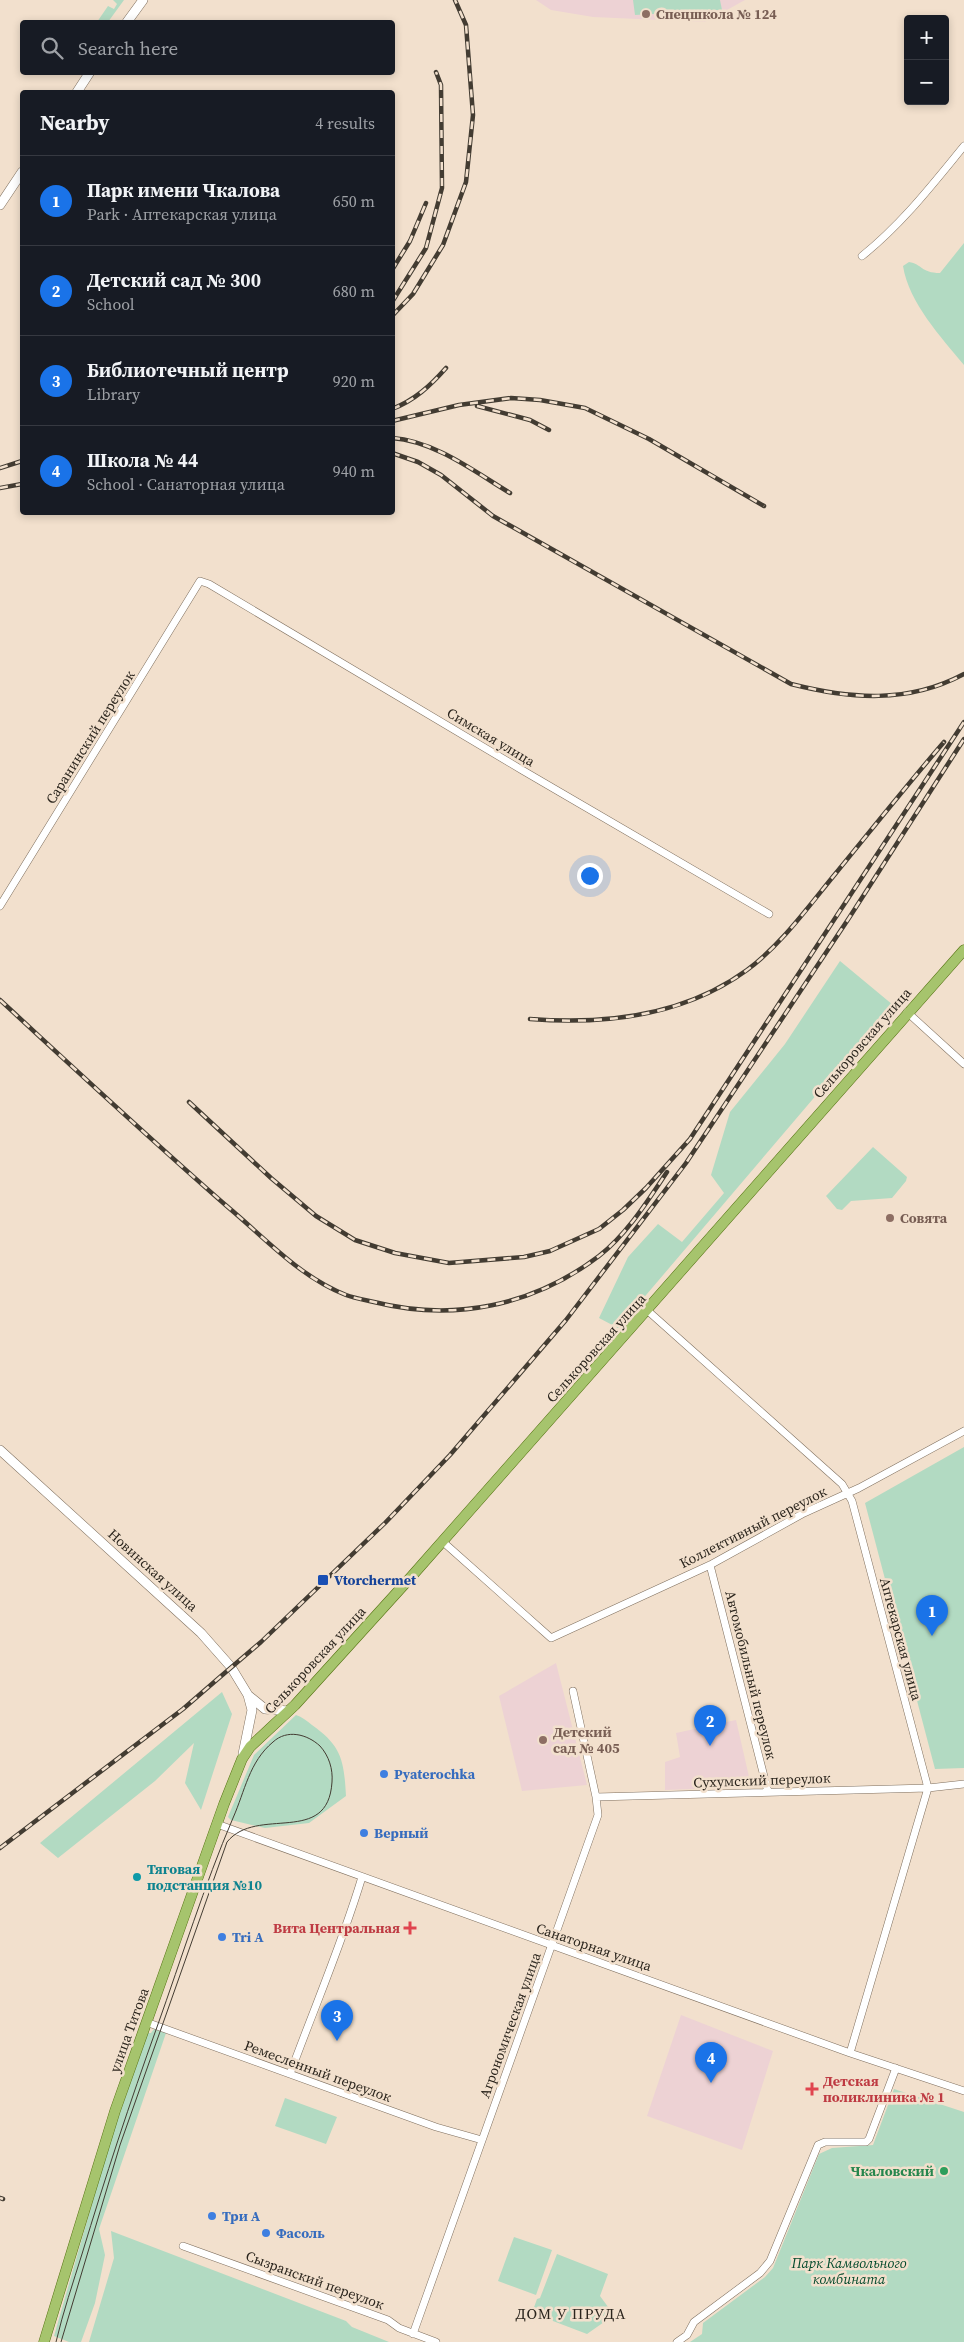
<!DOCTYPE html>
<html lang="en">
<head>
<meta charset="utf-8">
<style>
	body { margin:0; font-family:"Source Serif 4",serif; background:#242831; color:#f1f3f6 }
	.controls { position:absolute; right:15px; top:15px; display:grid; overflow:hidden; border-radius:5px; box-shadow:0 2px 8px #0003 }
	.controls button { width:45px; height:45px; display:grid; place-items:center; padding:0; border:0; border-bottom:1px solid #363941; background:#171b24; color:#f1f3f6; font:25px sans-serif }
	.you { position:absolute; left:589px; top:875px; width:18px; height:18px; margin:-12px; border:4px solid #fff; border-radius:50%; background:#1a73e8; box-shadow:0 0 0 8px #1a73e833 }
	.badge { display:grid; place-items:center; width:32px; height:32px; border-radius:50%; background:#1a73e8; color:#fff; font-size:16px; font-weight:700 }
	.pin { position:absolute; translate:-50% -41px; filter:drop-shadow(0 1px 2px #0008) }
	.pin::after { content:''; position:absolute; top:26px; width:18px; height:15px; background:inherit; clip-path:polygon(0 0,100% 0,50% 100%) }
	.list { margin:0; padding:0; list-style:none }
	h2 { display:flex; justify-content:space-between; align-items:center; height:65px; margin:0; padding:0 20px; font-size:21px }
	h2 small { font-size:16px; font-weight:400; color:#9ea1a6 }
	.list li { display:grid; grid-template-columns:32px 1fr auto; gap:15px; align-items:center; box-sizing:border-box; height:90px; padding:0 20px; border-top:1px solid #363941 }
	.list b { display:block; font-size:19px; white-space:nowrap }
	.list p { margin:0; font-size:16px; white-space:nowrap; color:#9ea1a6 }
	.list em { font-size:16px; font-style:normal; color:#9ea1a6 }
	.icon { flex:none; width:28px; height:28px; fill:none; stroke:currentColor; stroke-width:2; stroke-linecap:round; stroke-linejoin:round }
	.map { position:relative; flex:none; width:964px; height:2342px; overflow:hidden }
	.search { position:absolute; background:#171b24; box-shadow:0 2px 8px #0003; left:20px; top:20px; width:375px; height:55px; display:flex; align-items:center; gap:12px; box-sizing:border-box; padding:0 18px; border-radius:5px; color:#9ea1a6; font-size:19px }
	.panel { position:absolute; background:#171b24; box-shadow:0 2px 8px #0003; left:20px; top:90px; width:375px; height:425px; border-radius:5px }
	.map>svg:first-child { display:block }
	.education { fill:#edd2d4 }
	.green { fill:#b2dac2 }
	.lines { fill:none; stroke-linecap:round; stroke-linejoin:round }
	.street-casing { stroke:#7f6f5e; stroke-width:8 }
	.secondary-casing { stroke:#7f6f5e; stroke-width:10 }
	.primary-casing { stroke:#557212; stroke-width:11 }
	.street { stroke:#fff; stroke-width:7 }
	.secondary { stroke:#fff; stroke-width:9 }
	.primary { stroke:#a6c46d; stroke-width:10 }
	.tram { stroke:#433c32; stroke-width:1 }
	.rail-casing { stroke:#433c32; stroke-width:4.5 }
	.rail { stroke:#f2e0cd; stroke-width:2.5; stroke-dasharray:8; stroke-linecap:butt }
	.education-dot { fill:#8d6e63; stroke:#f2e0cd; stroke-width:2 }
	.transit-dot { fill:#1a4fb4; stroke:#f2e0cd; stroke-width:2 }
	.shop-dot { fill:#3f7fe0; stroke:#f2e0cd; stroke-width:2 }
	.culture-dot { fill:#0f9aa8; stroke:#f2e0cd; stroke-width:2 }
	.health-dot { fill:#e0444e; stroke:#f2e0cd; stroke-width:2 }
	.leisure-dot { fill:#2e9e5b; stroke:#f2e0cd; stroke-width:2 }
	.labels { text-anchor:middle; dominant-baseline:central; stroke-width:5; stroke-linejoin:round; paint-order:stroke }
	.education-label { font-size:14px; font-weight:bold; fill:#785e54; stroke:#f2e0cd; text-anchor:start }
	.street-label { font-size:14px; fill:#2b251d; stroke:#f2e0cd }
	.transit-label { font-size:14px; font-weight:bold; fill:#164399; stroke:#f2e0cd; text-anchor:start }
	.shop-label { font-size:14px; font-weight:bold; fill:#366cbe; stroke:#f2e0cd; text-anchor:start }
	.culture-label { font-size:14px; font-weight:bold; fill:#0d838f; stroke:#f2e0cd; text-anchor:start }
	.health-label { font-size:14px; font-weight:bold; fill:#be3a42; stroke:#f2e0cd; text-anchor:end }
	.leisure-label { font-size:14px; font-weight:bold; fill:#27864d; stroke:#f2e0cd; text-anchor:end }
	.park-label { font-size:14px; font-style:italic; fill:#00492b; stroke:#f2e0cd }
	.neighbourhood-label { font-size:15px; letter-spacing:1px; fill:#2b251d; stroke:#f2e0cd }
</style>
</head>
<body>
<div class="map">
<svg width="964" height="2342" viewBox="0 0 964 2342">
	<rect width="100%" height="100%" fill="#f2e0cd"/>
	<!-- education -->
	<path class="education" d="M536 0H745L705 22 593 17 551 10Z
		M556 1663 587 1785 522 1791 499 1696Z
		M736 1720 750 1781 747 1787 665 1790V1762L680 1757 676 1733Z
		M681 2015 773 2051 742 2150 647 2116Z"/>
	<!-- green -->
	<path class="green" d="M113 0H124L108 22H97L108 6 114 9 117 4Z
		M633 0H720L722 10 635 15Z
		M964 243V365C941 337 909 303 903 266L909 262C922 264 921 273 940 273Z
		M840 961 893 1005 618 1328 599 1318 628 1257 658 1224 682 1242 724 1193 711 1175 730 1112 785 1044Z
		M873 1147 907 1177 906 1181 892 1198 851 1201 842 1210 837 1209 826 1196Z
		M964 1447V1768L935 1769 865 1503Z
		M222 1692 232 1714 201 1810 185 1783 194 1743 155 1781 58 1858 40 1843Z
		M296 1715C302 1717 307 1721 312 1725 342 1746 344 1761 346 1796L309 1823 265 1828 231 1820 228 1817 254 1755Z
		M154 2029 166 2033 99 2229 105 2255 95 2303 81 2342H69L54 2336 110 2141 148 2033H151Z
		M894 2089 964 2112V2342H690L702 2334 703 2323 765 2277 773 2268 819 2154 832 2148 873 2145Z
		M285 2098 337 2117 326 2144 275 2126Z
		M111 2231 346 2321 352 2327 389 2342H89L114 2258Z
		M514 2237 552 2250 536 2295 498 2281Z
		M557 2254 608 2274 600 2296 614 2315 587 2334 532 2313 537 2299 540 2298Z"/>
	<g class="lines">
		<!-- street casing -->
		<g class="street-casing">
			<path id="street" d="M862 256C902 224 932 185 964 146
				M0 906 200 581 209 584 522 770 769 914
				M907 1012 964 1064
				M648 1311 842 1484 852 1501 928 1788 850 2053
				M442 1541 551 1638 710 1565 804 1513 859 1488 964 1431
				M710 1565 768 1792
				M596 1797 928 1788 964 1784
				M217 1824 850 2053 964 2091
				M146 2022 436 2127 482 2140
				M290 2074C314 2008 342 1944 362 1877
				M183 2246 388 2320 399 2328 436 2342
				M413 2334 598 1815 596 1797 573 1691
				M677 2342 687 2335 694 2322 760 2273 770 2261 818 2145 825 2142H866L869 2139 896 2068"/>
		</g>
		<!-- secondary casing -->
		<g class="secondary-casing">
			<path id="secondary" d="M127 22 143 0
				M77 92 90 72
				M0 205 22 172
				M0 1450 201 1633 231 1667 248 1695 252 1710 243 1754
				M249 1696 265 1709 288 1711"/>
		</g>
		<!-- primary casing -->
		<g class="primary-casing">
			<path id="primary" d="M44 2342 115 2111 224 1804 242 1759 250 1747 295 1705 411 1577 964 950"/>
		</g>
		<!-- street -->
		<use href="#street" class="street"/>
		<!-- secondary -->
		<use href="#secondary" class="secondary"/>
		<!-- primary -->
		<use href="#primary" class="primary"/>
		<!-- tram -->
		<path class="tram" d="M56 2342C63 2312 73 2283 82 2254 105 2178 130 2102 157 2027 182 1957 204 1886 233 1818 245 1791 249 1762 273 1742 287 1729 307 1734 320 1746 329 1756 333 1769 332 1782 328 1847 257 1805 227 1842L120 2145 61 2342"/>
		<!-- rail casing -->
		<g class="rail-casing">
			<path id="rail" d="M392 270 410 241 426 203
				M392 302 426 248 442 188 441 85 436 72
				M392 316 413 294 443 245 466 182 473 115 466 25 455 0
				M477 406 530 420 549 430
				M392 409C415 400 430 386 446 368
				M392 421 459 405 511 398 540 400 585 408 649 439 764 506
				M392 438C435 441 475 472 510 493
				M392 453 418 462 441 475 493 516 791 684C850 699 908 704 964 674
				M0 468 22 461
				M0 488 22 484
				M0 1000C76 1070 151 1140 229 1208 266 1239 300 1277 346 1295 354 1298 365 1300 374 1302 454 1322 533 1306 599 1256 627 1234 647 1202 667 1172
				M530 1019C606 1025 684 1016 747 970 782 944 808 907 836 873 872 829 907 785 944 742
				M189 1102 271 1178 316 1216 355 1240 395 1253 449 1263 524 1257 550 1251 599 1229 623 1210 646 1188 690 1139 964 722
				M0 1848 183 1709 220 1677 261 1642 385 1523 450 1455 566 1320 686 1163 849 918 964 739
				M0 2198 3 2199"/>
		</g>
		<!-- rail -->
		<use href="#rail" class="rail"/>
	</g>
	<!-- markers -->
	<g class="education-dot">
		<circle cx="646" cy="14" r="5"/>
		<circle cx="890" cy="1218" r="5"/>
		<circle cx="543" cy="1740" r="5"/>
	</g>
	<rect class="transit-dot" x="317" y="1574" width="12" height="12" rx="2.5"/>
	<g class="shop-dot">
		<circle cx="384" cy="1774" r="5"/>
		<circle cx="364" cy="1833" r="5"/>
		<circle cx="222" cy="1937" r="5"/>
		<circle cx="212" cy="2216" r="5"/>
		<circle cx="266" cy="2233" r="5"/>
	</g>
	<circle class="culture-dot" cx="137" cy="1877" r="5"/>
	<g class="health-dot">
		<path d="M407.5 1920.5h5v5h5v5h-5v5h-5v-5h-5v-5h5z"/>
		<path d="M809.5 2081.5h5v5h5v5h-5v5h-5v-5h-5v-5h5z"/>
	</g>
	<circle class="leisure-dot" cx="944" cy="2171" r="5"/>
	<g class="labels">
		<!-- education labels -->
		<g class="education-label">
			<text x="656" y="14">Спецшкола № 124</text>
			<text x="900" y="1218">Совята</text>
			<text x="553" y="1732">Детский<tspan x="553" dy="16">сад № 405</tspan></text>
		</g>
		<!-- street labels -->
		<g class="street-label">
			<text transform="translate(90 737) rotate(-58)">Саранинский переулок</text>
			<text transform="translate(491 737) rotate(31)">Симская улица</text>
			<text transform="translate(862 1043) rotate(-49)">Селькоровская улица</text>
			<text transform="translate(596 1348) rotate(-48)">Селькоровская улица</text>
			<text transform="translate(753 1527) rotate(-27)">Коллективный переулок</text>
			<text transform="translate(153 1570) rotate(42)">Новинская улица</text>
			<text transform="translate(901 1639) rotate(75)">Аптекарская улица</text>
			<text transform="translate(315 1660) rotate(-47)">Селькоровская улица</text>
			<text transform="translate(751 1675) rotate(76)">Автомобильный переулок</text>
			<text transform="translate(762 1780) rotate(-2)">Сухумский переулок</text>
			<text transform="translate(594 1947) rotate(19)">Санаторная улица</text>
			<text transform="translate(510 2025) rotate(-70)">Агрономическая улица</text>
			<text transform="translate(129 2030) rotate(-70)">улица Титова</text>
			<text transform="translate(318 2071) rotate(20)">Ремесленный переулок</text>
			<text transform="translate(315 2280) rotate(20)">Сызранский переулок</text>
		</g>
		<!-- transit labels -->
		<g class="transit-label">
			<text x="334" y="1580">Vtorchermet</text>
		</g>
		<!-- shop labels -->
		<g class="shop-label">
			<text x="394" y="1774">Pyaterochka</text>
			<text x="374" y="1833">Верный</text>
			<text x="232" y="1937">Tri A</text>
			<text x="222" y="2216">Три А</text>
			<text x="276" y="2233">Фасоль</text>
		</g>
		<!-- culture labels -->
		<g class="culture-label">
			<text x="147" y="1869">Тяговая<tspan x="147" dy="16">подстанция №10</tspan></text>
		</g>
		<!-- health labels -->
		<g class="health-label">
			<text x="400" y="1928">Вита Центральная</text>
			<text x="823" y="2081" text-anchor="start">Детская<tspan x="823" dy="16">поликлиника № 1</tspan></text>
		</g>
		<!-- leisure labels -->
		<g class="leisure-label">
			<text x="934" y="2171">Чкаловский</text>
		</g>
		<!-- park labels -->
		<g class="park-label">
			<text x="849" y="2263">Парк Камвольного<tspan x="849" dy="16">комбината</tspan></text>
		</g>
		<!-- neighbourhood labels -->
		<g class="neighbourhood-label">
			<text x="571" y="2313">ДОМ У ПРУДА</text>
		</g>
	</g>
</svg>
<div class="controls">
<button>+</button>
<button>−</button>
</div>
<div class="you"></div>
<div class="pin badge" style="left:932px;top:1636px">1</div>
<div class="pin badge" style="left:710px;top:1746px">2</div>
<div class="pin badge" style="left:337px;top:2041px">3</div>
<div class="pin badge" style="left:711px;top:2083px">4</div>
<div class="search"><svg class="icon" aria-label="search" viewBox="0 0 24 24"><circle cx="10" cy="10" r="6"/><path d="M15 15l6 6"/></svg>Search here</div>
<section class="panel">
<h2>Nearby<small>4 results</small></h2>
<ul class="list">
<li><span class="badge">1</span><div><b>Парк имени Чкалова</b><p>Park · Аптекарская улица</p></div><em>650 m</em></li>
<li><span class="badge">2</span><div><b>Детский сад № 300</b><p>School</p></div><em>680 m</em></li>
<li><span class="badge">3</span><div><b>Библиотечный центр</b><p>Library</p></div><em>920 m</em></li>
<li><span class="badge">4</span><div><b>Школа № 44</b><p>School · Санаторная улица</p></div><em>940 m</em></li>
</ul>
</section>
</div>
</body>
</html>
